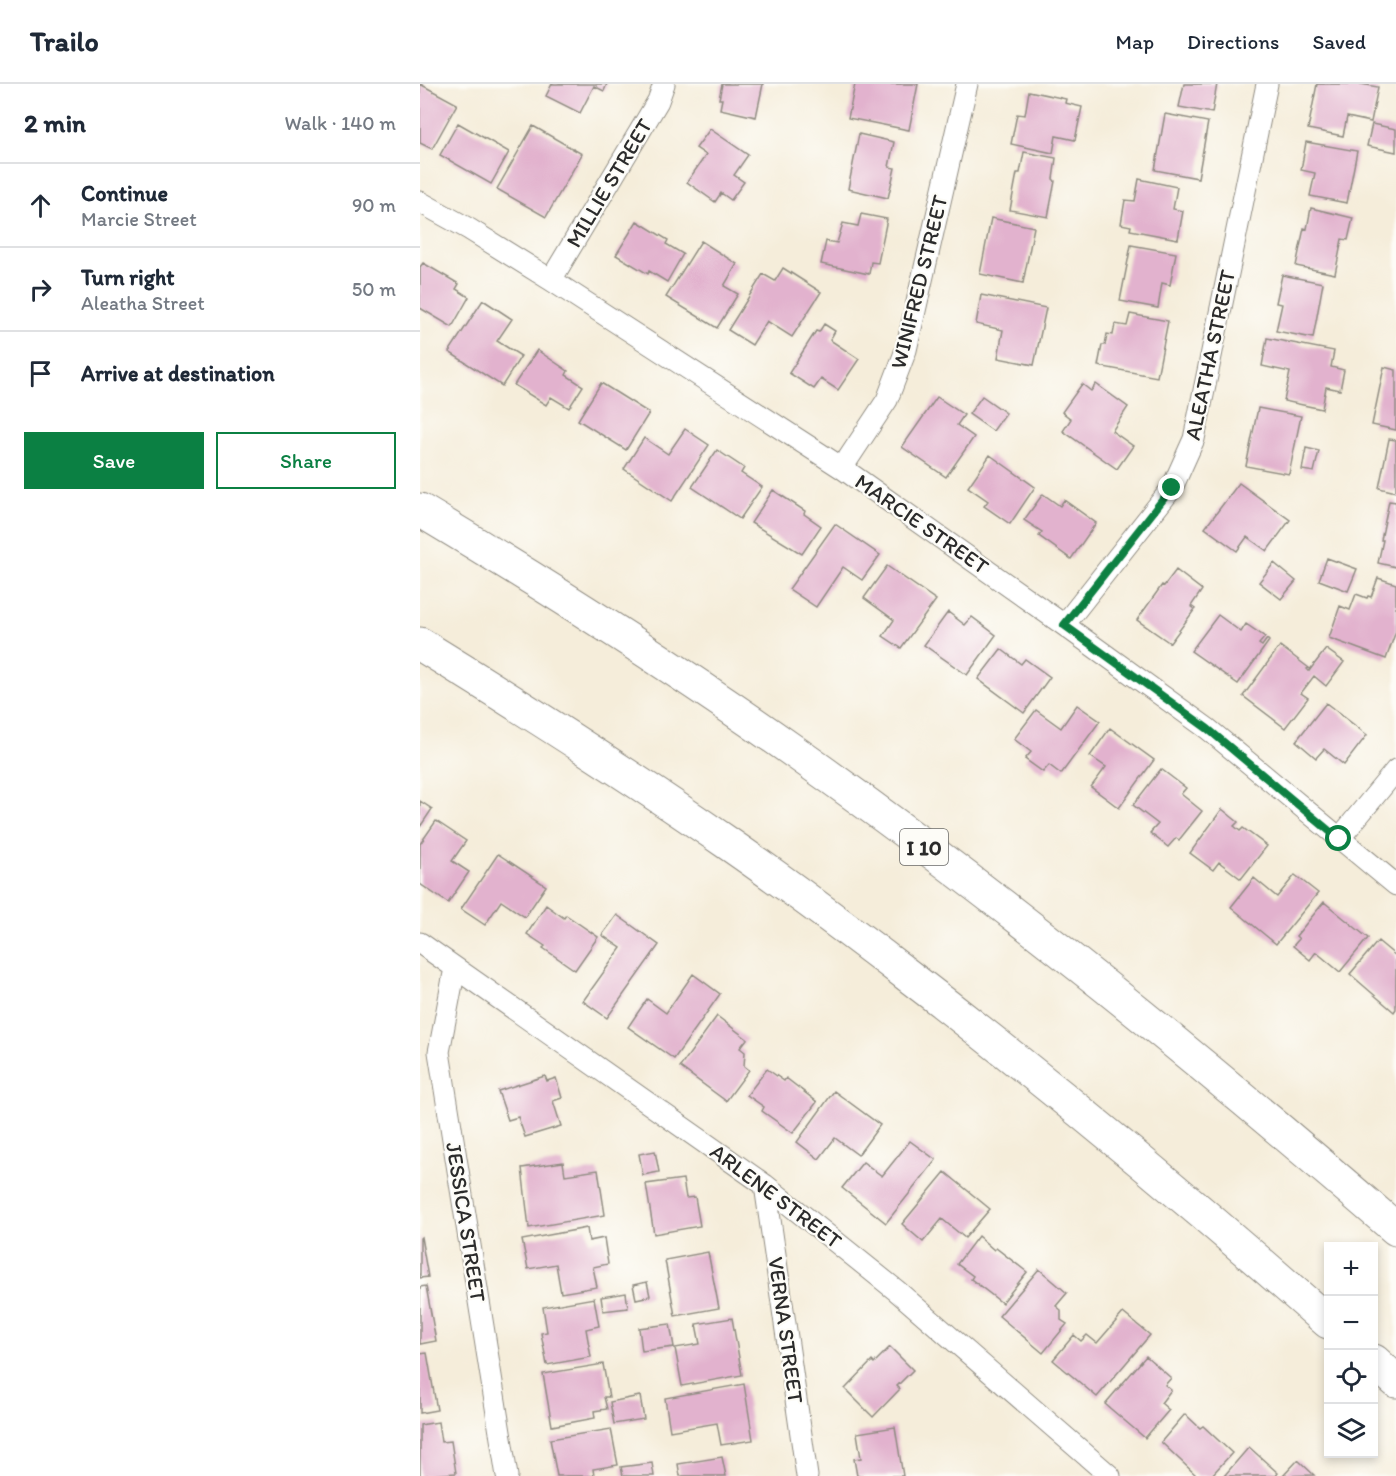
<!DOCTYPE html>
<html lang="en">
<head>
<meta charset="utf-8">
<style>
	body { margin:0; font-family:Itim,sans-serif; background:#f2f2f3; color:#1f2937 }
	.controls { position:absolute; right:18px; bottom:18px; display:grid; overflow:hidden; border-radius:0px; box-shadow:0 3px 9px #0003 }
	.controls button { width:54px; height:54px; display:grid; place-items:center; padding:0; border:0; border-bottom:2px solid #e0e1e3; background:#fff; color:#1f2937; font:30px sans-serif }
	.stop { position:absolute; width:18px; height:18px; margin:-14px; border:4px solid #0b8043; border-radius:50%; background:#fff }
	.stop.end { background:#0b8043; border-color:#fff; box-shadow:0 2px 6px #0008 }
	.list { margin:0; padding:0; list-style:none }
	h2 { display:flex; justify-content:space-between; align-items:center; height:78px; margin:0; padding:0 24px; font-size:26px }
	h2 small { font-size:20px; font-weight:400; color:#747a83 }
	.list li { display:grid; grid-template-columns:39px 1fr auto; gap:18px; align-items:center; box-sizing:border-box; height:84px; padding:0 24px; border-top:2px solid #e0e1e3 }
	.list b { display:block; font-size:22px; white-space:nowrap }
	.list p { margin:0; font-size:20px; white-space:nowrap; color:#747a83 }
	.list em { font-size:20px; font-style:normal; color:#747a83 }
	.actions { display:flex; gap:12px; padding:18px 24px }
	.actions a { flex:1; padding:14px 0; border:2px solid #0b8043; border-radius:0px; text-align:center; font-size:21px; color:#0b8043 }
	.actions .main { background:#0b8043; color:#fff }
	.icon { flex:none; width:33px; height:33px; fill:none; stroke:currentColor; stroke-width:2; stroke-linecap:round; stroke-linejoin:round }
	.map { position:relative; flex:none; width:976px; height:1392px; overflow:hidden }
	header { display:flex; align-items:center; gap:36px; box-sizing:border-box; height:84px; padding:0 30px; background:#fff; border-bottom:2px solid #e0e1e3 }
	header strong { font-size:28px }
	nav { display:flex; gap:33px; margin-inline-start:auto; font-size:21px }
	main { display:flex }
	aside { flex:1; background:#fff }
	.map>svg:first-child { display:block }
	.building { fill:#e2b2ce }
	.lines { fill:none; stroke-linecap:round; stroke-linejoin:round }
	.minor-casing { stroke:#908c82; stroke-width:23 }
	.motorway-casing { stroke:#908c82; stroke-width:35 }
	.minor { stroke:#fff; stroke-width:21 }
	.motorway { stroke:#fff; stroke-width:33 }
	.route { stroke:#0b8043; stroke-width:8 }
	.labels { text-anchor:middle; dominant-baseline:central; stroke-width:4.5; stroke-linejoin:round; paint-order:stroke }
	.shield { fill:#fdfcf7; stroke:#6a6a68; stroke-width:1.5 }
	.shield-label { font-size:21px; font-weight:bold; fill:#2b2b2b }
	.street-label { font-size:22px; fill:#2b2b2b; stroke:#fdfcf7 }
</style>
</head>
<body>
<header>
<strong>Trailo</strong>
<nav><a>Map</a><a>Directions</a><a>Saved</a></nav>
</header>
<main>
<aside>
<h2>2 min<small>Walk · 140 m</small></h2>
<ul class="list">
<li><svg class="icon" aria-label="ahead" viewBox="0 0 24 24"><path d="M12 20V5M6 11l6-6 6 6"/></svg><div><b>Continue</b><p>Marcie Street</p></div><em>90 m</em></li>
<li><svg class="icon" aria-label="right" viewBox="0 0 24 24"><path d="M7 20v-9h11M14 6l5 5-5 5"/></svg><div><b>Turn right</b><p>Aleatha Street</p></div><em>50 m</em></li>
<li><svg class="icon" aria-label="arrive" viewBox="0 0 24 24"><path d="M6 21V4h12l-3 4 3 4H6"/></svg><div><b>Arrive at destination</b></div></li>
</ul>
<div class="actions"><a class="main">Save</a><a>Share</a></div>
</aside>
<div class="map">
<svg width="976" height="1392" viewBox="0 0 976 1392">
	<rect width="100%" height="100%" fill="#fdfcf7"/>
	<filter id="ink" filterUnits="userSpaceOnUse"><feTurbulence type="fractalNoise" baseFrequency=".0167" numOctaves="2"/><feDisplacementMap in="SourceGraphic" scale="12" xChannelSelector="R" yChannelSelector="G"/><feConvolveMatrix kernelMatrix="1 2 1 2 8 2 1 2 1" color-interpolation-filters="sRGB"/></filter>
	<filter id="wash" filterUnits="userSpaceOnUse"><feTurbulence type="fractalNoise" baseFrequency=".008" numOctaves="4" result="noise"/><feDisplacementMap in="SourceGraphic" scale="24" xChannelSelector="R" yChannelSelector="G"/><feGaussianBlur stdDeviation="1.35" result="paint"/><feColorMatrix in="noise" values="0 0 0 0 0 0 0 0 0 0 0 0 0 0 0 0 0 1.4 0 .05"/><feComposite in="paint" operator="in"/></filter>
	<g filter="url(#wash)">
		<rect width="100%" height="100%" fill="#f5edda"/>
		<g id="blocks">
			<!-- building -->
			<path class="building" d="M0 0 37 20 12 65 0 59Z
				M132 0H187L184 7 174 2 160 29 126 12Z
				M302 0H343L336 33 300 25 302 15H299Z
				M435 0H498L489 46 428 34Z
				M764 0H797L792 29 759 23Z
				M897 0H941L958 3 951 38 927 33 923 52 888 45Z
				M609 7 646 15 645 19 662 23 655 56 636 52 633 69 591 60 597 30 605 31Z
				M745 30 788 38 778 94 735 86Z
				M38 39 89 68 71 100 20 71Z
				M952 40 976 45V68L947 62Z
				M113 42 162 70 126 133 77 105Z
				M290 45 328 71 314 91 324 98 311 116 301 109 295 118 267 98 286 71 276 64Z
				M439 50 474 58 469 83 475 84 468 114 428 105Z
				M886 58 937 67 927 119 890 112 895 89 881 86Z
				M604 68 636 74 633 95 635 97 628 133 590 126 597 89H600Z
				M719 95 757 103 753 125 763 127 758 155 710 146 711 142 701 140 705 116 715 117Z
				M891 124 933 134 928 156 922 155 915 190 876 182 884 144 887 145Z
				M441 130 467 135 458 179 451 178 449 190 401 180 406 157 417 159 423 139 438 142Z
				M571 134 614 143 603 199 560 190Z
				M217 137 248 156 246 160 263 170 247 198 229 187 228 190 196 171Z
				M281 157 317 180 304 202 318 210 297 244 246 213Z
				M711 161 756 169 750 201 742 199 738 224 700 217Z
				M3 179 39 200 36 205 49 213 32 243 0 224V183Z
				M363 184 401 208 372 253 347 237 332 261 308 246 343 190 355 197Z
				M862 191 903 199 893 254 856 247 862 220 856 219Z
				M561 211 626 224 614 281 578 274 583 246 556 240Z
				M63 216 92 235 77 257 101 272 82 302 29 268Z
				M710 230 748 237 737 293 678 282 682 261H685L687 250 693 251 695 240 707 242Z
				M404 240 415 247 410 256 439 275 418 306 401 295 394 305 369 289 396 247 399 248Z
				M847 254 914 267 911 283 924 286 920 306 906 303 902 325 864 317 870 288 842 282Z
				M117 266 148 287 146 291 163 302 149 324 131 313 126 321 94 301Z
				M964 283 976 286V346L952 341Z
				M181 299 229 329 206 366 158 336Z
				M662 300 671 307 676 300 708 323 692 347 713 362 697 385 643 347 651 335 642 328Z
				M562 312 586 329 573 347 549 330Z
				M517 313 544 331 537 341 554 353 526 393 482 363Z
				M838 324 881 332 869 390 826 382Z
				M265 345 289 361 252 417 204 385 224 354 248 370Z
				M969 355 976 356V408L959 404Z
				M886 364 899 367 894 388 882 386Z
				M297 366 324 384 321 389 342 403 320 435 272 403Z
				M570 371 615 403 590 440 564 422 568 417 548 403Z
				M819 399 870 436 847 467 827 453 817 467 785 444Z
				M353 406 385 427 384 430 401 442 382 470 331 439Z
				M623 410 640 422 644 416 676 439 651 475 619 452 622 448 604 436Z
				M969 417 976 418V483L958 479 963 456H961Z
				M415 440 460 471 442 496 423 483 396 523 369 505Z
				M907 474 937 485 928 507 899 496Z
				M854 479 876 497 861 515 839 498Z
				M467 482 516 516 481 564 463 552 474 536 444 514Z
				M756 486 782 506 771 522 775 525 750 559 717 536 742 501 744 502Z
				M958 494 976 500V547L966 575 909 554 920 522 930 526 936 510 947 514 948 512 951 513Z
				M528 528 545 541 552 533 576 551 547 591 504 561Z
				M798 531 821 548 826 540 845 553 839 560 842 562 847 555 849 557 818 600 771 567Z
				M860 562 889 584 887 585 889 587 906 565 924 578 906 602 894 592 881 609 888 614 865 644 823 612Z
				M581 565 601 580 605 575 630 593 604 629 558 595Z
				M906 619 947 651 924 681 904 665 896 674 876 657Z
				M657 621 680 637 641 690 629 681 623 688 605 675 611 668 594 655 616 626 641 644Z
				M690 644 734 676 699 724 671 703 686 683 670 672Z
				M741 685 766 704 761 710 782 727 759 756 756 754 748 763 730 749 738 740 713 721Z
				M0 717 12 725 0 743Z
				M802 725 818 738 814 742 820 747 823 744 847 762 821 795 799 778 793 786 770 769Z
				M16 737 46 757 32 777 49 788 28 819 0 800V760Z
				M78 770 126 802 105 833 81 817 65 841 41 825Z
				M875 791 898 809 856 860 811 823 834 794 857 813Z
				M904 818 948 854 920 888 896 868 890 876 873 862 879 855 876 852Z
				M126 821 144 834 146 831 178 853 155 886 123 864 125 862 107 850Z
				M197 831 239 861 187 934 163 917 201 864 182 851Z
				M958 857 976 872V925L974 928 930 890Z
				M273 890 300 910 254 975 208 943 227 915 246 929Z
				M297 932 327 955 320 964 325 968 324 982 329 986 306 1017 260 983Z
				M347 985 364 997 366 994 397 1018 373 1049 342 1027 344 1023 327 1011Z
				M125 992 127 997 136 994 142 1014 133 1017 141 1042 105 1053 98 1033 88 1036 78 1007Z
				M414 1007 460 1041 438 1071 415 1054 399 1075 377 1058Z
				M490 1057 516 1076 466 1139 422 1104 443 1078 462 1092Z
				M235 1067 239 1088 223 1091 219 1070Z
				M143 1078 145 1091 178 1086 185 1131 109 1144 102 1084Z
				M525 1088 570 1125 545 1154 522 1135 503 1158 482 1140Z
				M263 1095 266 1114 275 1113 280 1142 234 1150 226 1100Z
				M167 1144 169 1157 184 1154 188 1180 173 1183 177 1203 141 1209 136 1180 108 1185 102 1156Z
				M558 1152 574 1166 576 1164 607 1188 582 1219 551 1195 553 1192 537 1180Z
				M1 1153 8 1193 0 1194V1154Z
				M288 1168 299 1224 255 1232 245 1176Z
				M619 1185 647 1209 636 1222 641 1226V1236L647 1240 623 1269 579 1232Z
				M227 1198 230 1212 216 1215 213 1201Z
				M6 1202 16 1257 0 1260V1203Z
				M206 1209 208 1224 183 1227 181 1213Z
				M174 1214 179 1242 166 1245 171 1273 127 1281 121 1249 127 1248 123 1223Z
				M703 1229 730 1251 677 1313 633 1276 654 1251 661 1257 667 1251 677 1259Z
				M312 1234 322 1291 262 1302 255 1264 280 1260 276 1240Z
				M250 1240 254 1263 222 1267 219 1244Z
				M470 1263 493 1286 477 1302 480 1305 453 1333 425 1305 452 1277 454 1279Z
				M7 1269 17 1326 0 1329V1270Z
				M726 1272 751 1294 745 1301 751 1306 741 1319 749 1326 725 1354 685 1320Z
				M183 1280 189 1313H184L187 1325 174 1327 175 1334 132 1342 123 1290Z
				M324 1300 333 1356 301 1361 297 1339 250 1347 245 1314Z
				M220 1312 224 1335 194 1340 190 1318Z
				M765 1330 780 1344 783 1342 812 1369 791 1392H777L741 1358Z
				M18 1338 21 1358 31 1357 36 1389 0 1392V1341Z
				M475 1343 483 1392H437L434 1375 441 1374 437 1349Z
				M191 1345 198 1381 173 1385 174 1392H137L130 1355Z
				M829 1363 858 1389 856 1392H804Z
				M302 1373 306 1392H260L258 1380Z
				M878 1376 894 1391 863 1392Z
				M232 1379 234 1392H203L201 1383Z"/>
		</g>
	</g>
	<g filter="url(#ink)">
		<use href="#blocks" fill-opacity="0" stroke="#908c82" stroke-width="1.5"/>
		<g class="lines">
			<!-- minor casing -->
			<g class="minor-casing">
				<path id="minor" d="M0 118 49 145 131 196 422 384 644 541 788 645 976 801
					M131 196 238 17 244 0
					M422 384 467 316 486 266 547 0
					M644 541 752 404 774 355 847 0
					M919 755 976 686
					M0 859 345 1101 477 1207 690 1392
					M35 884 19 968 87 1392
					M345 1101 387 1392"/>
			</g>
			<!-- motorway casing -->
			<g class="motorway-casing">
				<path id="motorway" d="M0 426C129 503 256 584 379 671 587 818 784 979 976 1145
					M0 560C104 624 206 689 306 758 367 800 427 845 486 890 631 1001 771 1117 908 1238
					M954 1277 976 1297"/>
			</g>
			<!-- minor -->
			<use href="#minor" class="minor"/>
			<!-- motorway -->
			<use href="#motorway" class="motorway"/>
		</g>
	</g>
	<g class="lines" filter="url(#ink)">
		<!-- route -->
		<path class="route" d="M752 404 644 541 788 645 919 755"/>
	</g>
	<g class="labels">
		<!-- shield labels -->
		<rect class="shield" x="480" y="745" width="48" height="36" rx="4.5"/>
		<g class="shield-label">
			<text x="504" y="763">I 10</text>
		</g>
		<!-- street labels -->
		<g class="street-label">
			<text transform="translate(189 99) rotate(-59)">MILLIE STREET</text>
			<text transform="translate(499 198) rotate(-76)">WINIFRED STREET</text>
			<text transform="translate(790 271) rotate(-78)">ALEATHA STREET</text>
			<text transform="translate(502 440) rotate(35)">MARCIE STREET</text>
			<text transform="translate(356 1112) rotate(37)">ARLENE STREET</text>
			<text transform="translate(46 1138) rotate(81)">JESSICA STREET</text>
			<text transform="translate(366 1246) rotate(82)">VERNA STREET</text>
		</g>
	</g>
</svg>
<div class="controls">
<button>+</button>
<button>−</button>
<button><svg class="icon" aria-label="locate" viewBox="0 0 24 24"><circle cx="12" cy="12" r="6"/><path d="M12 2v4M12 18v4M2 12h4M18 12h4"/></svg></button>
<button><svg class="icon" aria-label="layers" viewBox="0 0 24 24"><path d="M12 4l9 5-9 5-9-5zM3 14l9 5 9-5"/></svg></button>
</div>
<div class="stop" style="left:919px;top:755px"></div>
<div class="stop end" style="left:752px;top:404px"></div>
</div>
</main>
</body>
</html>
